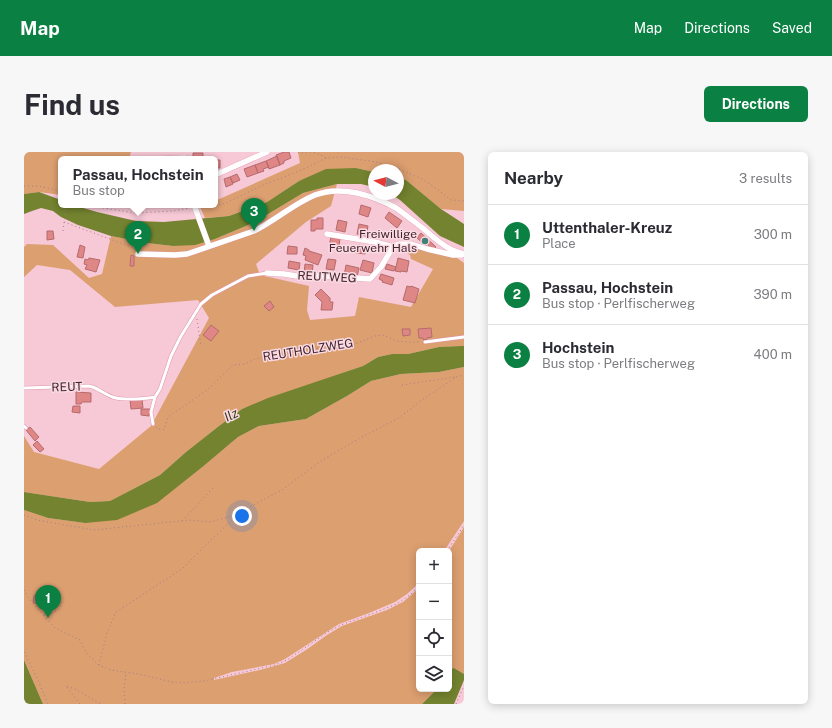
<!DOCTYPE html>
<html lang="en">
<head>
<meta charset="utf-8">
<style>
	body { margin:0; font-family:"Public Sans",sans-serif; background:#f7f7f7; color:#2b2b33 }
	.controls { position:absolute; right:12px; bottom:12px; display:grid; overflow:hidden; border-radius:6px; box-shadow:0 2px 10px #0003 }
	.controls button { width:36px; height:36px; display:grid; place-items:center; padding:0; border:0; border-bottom:1px solid #e1e1e2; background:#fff; color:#2b2b33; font:20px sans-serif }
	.compass { position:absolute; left:344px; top:12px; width:36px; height:36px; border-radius:50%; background:#fff; box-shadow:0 2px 10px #0003; rotate:277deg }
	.you { position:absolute; left:218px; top:364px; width:14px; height:14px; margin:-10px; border:3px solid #fff; border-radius:50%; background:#1a73e8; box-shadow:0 0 0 6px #1a73e833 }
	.badge { display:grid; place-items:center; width:26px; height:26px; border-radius:50%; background:#0b8043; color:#fff; font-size:13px; font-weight:700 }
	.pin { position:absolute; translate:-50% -33px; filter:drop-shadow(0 1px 2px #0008) }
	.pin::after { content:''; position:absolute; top:21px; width:14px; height:12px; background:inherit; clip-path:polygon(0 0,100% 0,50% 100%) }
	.popup { position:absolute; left:34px; top:4px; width:160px; height:52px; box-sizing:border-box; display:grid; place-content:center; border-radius:6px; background:#fff; filter:drop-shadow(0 1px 3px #0005); font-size:13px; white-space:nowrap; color:#7c7c81 }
	.popup b { font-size:15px; color:#2b2b33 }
	.popup::after { content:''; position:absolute; left:50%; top:100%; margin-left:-8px; border:8px solid transparent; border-top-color:#fff }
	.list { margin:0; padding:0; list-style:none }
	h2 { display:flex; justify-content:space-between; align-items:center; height:52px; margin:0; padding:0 16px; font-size:17px }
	h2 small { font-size:13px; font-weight:400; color:#7c7c81 }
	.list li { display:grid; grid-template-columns:26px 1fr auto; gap:12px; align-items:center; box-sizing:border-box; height:60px; padding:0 16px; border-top:1px solid #e1e1e2 }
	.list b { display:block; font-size:15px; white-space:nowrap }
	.list p { margin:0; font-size:13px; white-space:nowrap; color:#7c7c81 }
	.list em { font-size:13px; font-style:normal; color:#7c7c81 }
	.icon { flex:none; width:22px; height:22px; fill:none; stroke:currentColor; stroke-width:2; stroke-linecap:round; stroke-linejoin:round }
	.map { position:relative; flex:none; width:440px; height:552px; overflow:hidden; border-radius:6px }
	header { display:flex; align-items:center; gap:24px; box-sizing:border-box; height:56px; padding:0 20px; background:#0b8043; color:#fff }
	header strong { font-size:19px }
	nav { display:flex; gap:22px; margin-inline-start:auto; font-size:14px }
	.intro { display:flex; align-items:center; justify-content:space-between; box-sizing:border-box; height:96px; padding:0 24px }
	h1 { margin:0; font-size:28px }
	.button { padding:10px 18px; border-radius:6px; background:#0b8043; color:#fff; font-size:14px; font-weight:700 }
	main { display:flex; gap:24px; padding:0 24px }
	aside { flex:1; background:#fff; border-radius:6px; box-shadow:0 2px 10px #0003 }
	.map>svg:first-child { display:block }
	.green { fill:#dc9f70 }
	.water { fill:#73832f }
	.building { fill:#df8687; stroke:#b56b6c }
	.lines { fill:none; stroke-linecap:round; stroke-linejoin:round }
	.service-casing { stroke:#e095ad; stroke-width:4 }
	.minor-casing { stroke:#e095ad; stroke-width:6 }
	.path { stroke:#a37d89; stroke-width:1; stroke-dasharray:1 3; stroke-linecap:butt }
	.service { stroke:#fff; stroke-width:3 }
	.minor { stroke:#fff; stroke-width:5.5 }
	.poi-dot { fill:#408376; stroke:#fadae3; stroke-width:1.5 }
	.labels { text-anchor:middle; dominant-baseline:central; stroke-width:3; stroke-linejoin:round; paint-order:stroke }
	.poi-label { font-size:12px; fill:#42252f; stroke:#fadae3; text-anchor:end }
	.street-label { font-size:12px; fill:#42252f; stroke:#fadae3 }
	.water-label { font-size:13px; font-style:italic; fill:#363d19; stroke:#fadae3 }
</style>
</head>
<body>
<header>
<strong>Map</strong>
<nav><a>Map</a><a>Directions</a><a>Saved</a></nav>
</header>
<div class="intro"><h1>Find us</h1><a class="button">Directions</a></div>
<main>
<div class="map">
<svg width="440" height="552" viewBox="0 0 440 552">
	<rect width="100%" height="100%" fill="#f7c8d6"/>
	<!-- green -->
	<path class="green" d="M0 0H107L105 7H37V43L15 40 0 42Z
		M274 0H440V59L417 57 382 28 374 26V18H350V20L332 16 275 29 243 50 205 64 181 66 176 55 181 53H191V49L276 11Z
		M313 32 307 54 282 70 232 112 236 123 285 134 283 158 286 168 331 164 335 145 387 155 409 117 387 107 386 103 376 97 384 93 407 100 433 106 440 111V194L415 195 384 202H368L354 205 339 214 218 257 195 274 162 300 136 323 86 349 66 350 0 340V284L10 300 75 317 127 274 185 166 174 148 91 155 46 118 13 113 0 125V95L3 92 29 93 65 126 78 122 87 84 123 91 149 94 191 87 229 71 279 41Z
		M440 215V369L420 399H395V431L383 442 371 450 345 461 315 472 261 507 250 512 208 520 190 526V528L236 518 261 511 282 498 303 483 318 474 363 458 379 450 395 436V537H413L398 552H19L0 508V358L24 366 61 371 182 312 214 285 235 274 282 267 323 244 347 229 377 222 415 220Z
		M440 375V522L430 516 426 517 425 519V399Z"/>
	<!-- water -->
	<path class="water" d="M332 16 350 20V35L337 32H313L279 41 229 71 191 87 171 93 149 94 123 91 87 84 54 73 37 65 29 59 17 56 8 59 0 62V42L15 40 37 48V53H49L73 60 112 69 140 70 205 64 243 50 275 29 302 17Z
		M374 26 382 28 417 57 440 72V95L416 84 376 48 367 42H374Z
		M437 194H440V215L415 220 377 222 347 229 323 244 282 267 235 274 214 285 182 312 133 351 93 368 61 371 24 366 0 358V340L66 350 86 349 136 323 162 300 195 274 218 257 244 246 339 214 354 205 368 202H384L415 195Z
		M0 508 19 552H0Z
		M430 516 440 522V528L430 552H398L413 537H425V519L426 517Z"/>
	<!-- building -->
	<path class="building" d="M260 0H265L267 6 260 9V11L256 13 252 3Z
		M169 1H179V7H169Z
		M253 4 256 13 245 17 242 9Z
		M191 8H196V16H191Z
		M242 9 245 15 239 17 240 19 234 21 231 13Z
		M231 13 234 21 223 25 220 17Z
		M213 22 216 28 209 31 206 25Z
		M206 25 209 32 202 35 200 27Z
		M337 53 347 56 344 65 335 62Z
		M365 60 378 69 373 76 361 66Z
		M293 66H299V77H291V79H287V68H293Z
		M314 68 323 70 321 80 312 78Z
		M335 72 344 74 342 84 333 82Z
		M23 79H29L30 87 23 88Z
		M397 81 412 95 409 98 403 92 402 94 393 86Z
		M307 85 316 86 315 95 305 94Z
		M56 93 61 95 59 106 53 105Z
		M334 93 343 94 341 102 332 101Z
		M264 94 273 95V102H263Z
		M281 96 285 98V99L298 103 294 113 281 108 282 104 279 103Z
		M107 103 110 104V114H106Z
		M65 106 76 108 72 120 61 117 63 113 60 112 61 107 64 108Z
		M374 106 385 109 383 120 377 119V120L371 119Z
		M304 107 312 108 310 118 302 117Z
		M339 108 350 111 348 121 336 118Z
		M265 109 276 111 275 118 264 116Z
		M281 112 289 113 288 123 280 121Z
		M363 112 372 115 370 119 361 117Z
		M322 113 335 116 333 125 320 124Z
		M357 122 370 126 368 133 358 130 359 129 355 127Z
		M383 134 387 135V134L395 137 391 151 379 148Z
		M297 137 306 146V150H309L308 158H297L298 150 291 143Z
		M246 149 250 155 245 159 240 154Z
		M187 173 195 179 187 189 179 183Z
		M407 176 408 185 403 186V187L400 188 399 186H395L394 177Z
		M378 177H386V183L379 184Z
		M52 240 67 241V250H58L57 252H52Z
		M118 247 119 256 107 257 106 248Z
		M49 254H56V261L48 260Z
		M117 257H126L125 264 117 263Z
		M6 275 15 285 11 289 2 278Z
		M13 289 20 297 16 300 9 293Z
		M15 441 26 453 23 457 9 450 10 444 12 442Z"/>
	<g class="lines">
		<!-- service casing -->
		<g class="service-casing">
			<path id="service" d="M401 190 440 185
				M0 236 65 234C75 236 82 244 92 246 100 248 121 247 131 245
				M129 272 127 260 131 245 136 237 147 204 157 184 177 152 188 143 224 124 243 121
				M0 274 2 276"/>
		</g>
		<!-- minor casing -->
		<g class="minor-casing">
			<path id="minor" d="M138 7 161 6
				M191 23 243 0
				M170 53 185 94
				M303 82 351 90 369 95
				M114 102 151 103 163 102 230 79C251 69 269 52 291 43 304 38 319 38 333 41 346 44 360 49 372 56 382 63 392 71 401 78 409 85 417 92 426 97 430 99 435 101 440 102
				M243 121 260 122 273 124H302L346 127 357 115 369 95 375 92H387L403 97 429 103H438"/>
		</g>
		<!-- path -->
		<path class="path" d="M274 0 277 1 283 0
			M286 0 293 1 302 6
			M0 34H15L36 39 37 41
			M67 54 111 61 149 59 166 56
			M175 55H184L202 51 237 34 280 17 302 6 317 5 353 10 375 17 398 27 413 37 427 48 440 49
			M40 70 110 96 112 99
			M39 79 42 54V53
			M173 167 177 195
			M378 233 431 225
			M132 275 134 277 140 278 144 265 183 238 209 213 221 212 231 207 252 201 270 200 307 194 331 192 351 184 359 183 372 189 384 190H396
			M0 363 13 368 70 378 166 368 186 370 212 363 216 360 258 338 297 309 334 287 375 266 395 250 432 225 440 223
			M158 369 189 336
			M423 399 440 373
			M0 438 5 447 31 476 56 488 62 501 75 513 86 518 115 522 148 530 158 531 180 529 251 513 263 508 304 480 317 473 347 462 373 452 387 442 395 434
			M20 463 24 461H28L36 457 38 450H33L27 454 26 447 27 444
			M0 500 14 528 24 552
			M75 513 83 481 92 460 158 417 181 394 212 364
			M56 552 42 534 51 537 77 552
			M101 552 100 538 102 521
			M432 552 440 534"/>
		<!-- service -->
		<use href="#service" class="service"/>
		<!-- minor -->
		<use href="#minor" class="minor"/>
	</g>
	<!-- markers -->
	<circle class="poi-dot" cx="401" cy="89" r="4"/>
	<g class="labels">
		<!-- poi labels -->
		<g class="poi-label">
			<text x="393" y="82">Freiwillige<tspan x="393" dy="14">Feuerwehr Hals</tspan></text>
		</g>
		<!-- street labels -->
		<g class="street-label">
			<text transform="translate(303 125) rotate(3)">REUTWEG</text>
			<text transform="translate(284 198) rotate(-9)">REUTHOLZWEG</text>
			<text transform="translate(43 235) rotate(-2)">REUT</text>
		</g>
		<!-- water labels -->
		<g class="water-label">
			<text transform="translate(207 263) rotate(-27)">Ilz</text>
		</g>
	</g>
</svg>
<div class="controls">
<button>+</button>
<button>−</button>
<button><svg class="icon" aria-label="locate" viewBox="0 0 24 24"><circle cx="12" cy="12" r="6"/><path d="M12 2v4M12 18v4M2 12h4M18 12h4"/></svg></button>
<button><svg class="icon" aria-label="layers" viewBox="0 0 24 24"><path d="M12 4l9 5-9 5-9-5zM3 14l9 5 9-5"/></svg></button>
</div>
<svg class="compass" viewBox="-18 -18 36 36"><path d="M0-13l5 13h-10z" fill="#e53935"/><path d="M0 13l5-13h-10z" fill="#7c7c81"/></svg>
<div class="you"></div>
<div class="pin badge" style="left:24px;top:466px">1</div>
<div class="pin badge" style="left:114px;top:102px">2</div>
<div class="popup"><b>Passau, Hochstein</b>Bus stop</div>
<div class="pin badge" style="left:230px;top:79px">3</div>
</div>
<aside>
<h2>Nearby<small>3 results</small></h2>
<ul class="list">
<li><span class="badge">1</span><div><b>Uttenthaler-Kreuz</b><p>Place</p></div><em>300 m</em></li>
<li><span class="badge">2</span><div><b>Passau, Hochstein</b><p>Bus stop · Perlfischerweg</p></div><em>390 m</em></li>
<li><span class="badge">3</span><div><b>Hochstein</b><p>Bus stop · Perlfischerweg</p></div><em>400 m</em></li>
</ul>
</aside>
</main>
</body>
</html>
